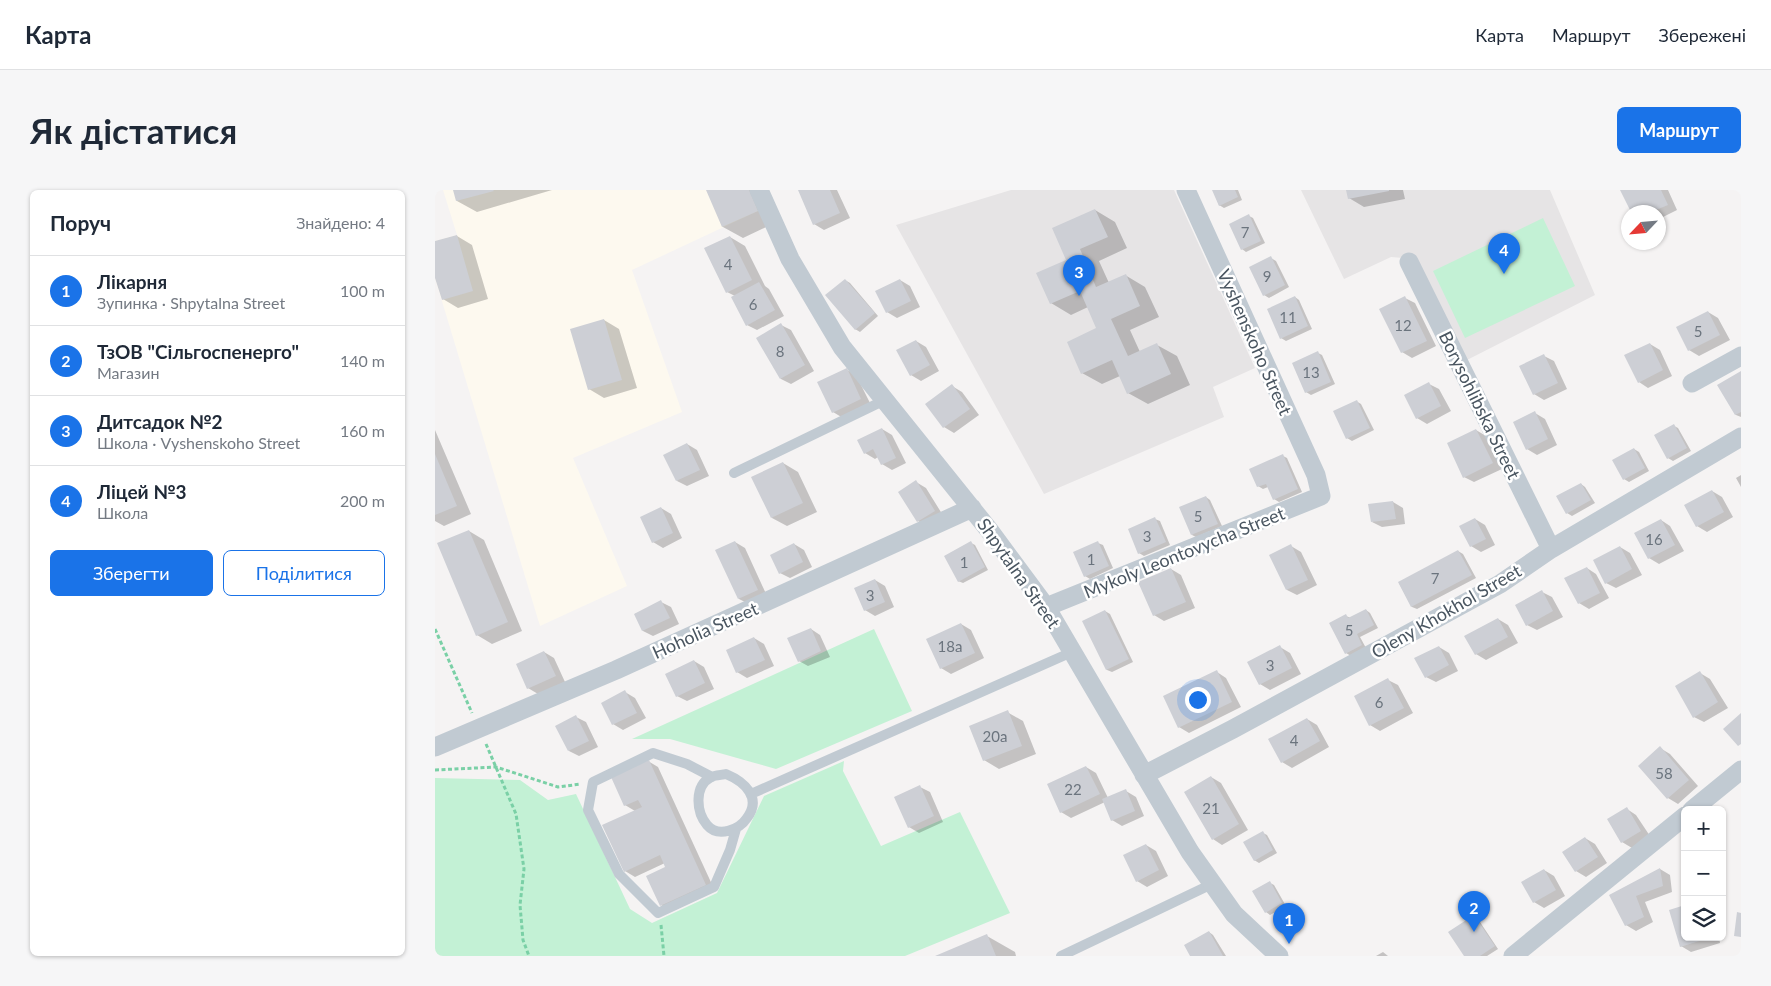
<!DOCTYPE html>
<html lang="uk">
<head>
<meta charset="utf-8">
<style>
	body { margin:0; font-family:Lato,sans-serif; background:#f6f6f7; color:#1f2937 }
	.controls { position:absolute; right:15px; bottom:15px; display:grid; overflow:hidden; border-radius:8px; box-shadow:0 1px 4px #0004 }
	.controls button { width:45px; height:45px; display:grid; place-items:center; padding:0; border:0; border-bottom:1px solid #e0e1e3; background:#fff; color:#1f2937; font:25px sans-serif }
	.compass { position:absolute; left:1186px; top:15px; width:45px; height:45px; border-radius:50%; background:#fff; box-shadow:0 1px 4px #0004; rotate:244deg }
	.you { position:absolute; left:762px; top:509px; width:18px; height:18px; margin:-12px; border:4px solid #fff; border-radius:50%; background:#1a73e8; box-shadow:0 0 0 8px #1a73e833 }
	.badge { display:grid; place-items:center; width:32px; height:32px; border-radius:50%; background:#1a73e8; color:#fff; font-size:16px; font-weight:700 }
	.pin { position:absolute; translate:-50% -41px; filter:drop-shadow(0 1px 2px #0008) }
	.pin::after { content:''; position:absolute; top:26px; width:18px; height:15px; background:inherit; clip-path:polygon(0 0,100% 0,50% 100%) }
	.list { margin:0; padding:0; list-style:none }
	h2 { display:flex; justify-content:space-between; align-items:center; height:65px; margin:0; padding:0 20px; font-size:21px }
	h2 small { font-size:16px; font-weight:400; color:#747a83 }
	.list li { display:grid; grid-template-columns:32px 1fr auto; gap:15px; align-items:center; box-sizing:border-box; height:70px; padding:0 20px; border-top:1px solid #e0e1e3 }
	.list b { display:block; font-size:19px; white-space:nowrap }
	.list p { margin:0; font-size:16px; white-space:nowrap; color:#747a83 }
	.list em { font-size:16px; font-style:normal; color:#747a83 }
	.actions { display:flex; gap:10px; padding:15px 20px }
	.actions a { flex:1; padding:11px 0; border:1px solid #1a73e8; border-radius:8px; text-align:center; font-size:18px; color:#1a73e8 }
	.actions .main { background:#1a73e8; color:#fff }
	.icon { flex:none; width:28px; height:28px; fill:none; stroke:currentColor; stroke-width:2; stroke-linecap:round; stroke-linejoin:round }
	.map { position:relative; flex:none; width:1306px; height:766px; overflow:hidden; border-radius:8px }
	header { display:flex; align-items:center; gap:30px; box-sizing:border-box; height:70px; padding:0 25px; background:#fff; border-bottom:1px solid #e0e1e3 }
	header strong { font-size:24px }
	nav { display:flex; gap:28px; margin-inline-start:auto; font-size:18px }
	.intro { display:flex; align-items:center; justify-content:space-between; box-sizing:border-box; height:120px; padding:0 30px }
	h1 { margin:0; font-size:35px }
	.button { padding:12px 22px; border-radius:8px; background:#1a73e8; color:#fff; font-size:18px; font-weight:700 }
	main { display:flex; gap:30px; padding:0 30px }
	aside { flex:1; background:#fff; border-radius:8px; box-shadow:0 1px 4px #0004 }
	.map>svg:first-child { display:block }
	.commercial { fill:#fdf9ef }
	.education { fill:#e6e4e5 }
	.green { fill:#c3f1d5 }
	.shadow { fill:#0003 }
	.building { fill:#cdcfd5 }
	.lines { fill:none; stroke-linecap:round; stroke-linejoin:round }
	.path { stroke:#7ad0a6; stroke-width:3; stroke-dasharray:4 2.5; stroke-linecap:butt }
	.lane { stroke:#c1cad2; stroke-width:10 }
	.street { stroke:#c1cad2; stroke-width:19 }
	.labels { text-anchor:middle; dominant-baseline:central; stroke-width:5; stroke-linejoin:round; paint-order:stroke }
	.number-label { font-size:15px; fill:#6b747e }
	.street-label { font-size:18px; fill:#4a5661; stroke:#fff }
</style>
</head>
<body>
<header>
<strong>Карта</strong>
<nav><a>Карта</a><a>Маршрут</a><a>Збережені</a></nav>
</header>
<div class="intro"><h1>Як дістатися</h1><a class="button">Маршрут</a></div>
<main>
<aside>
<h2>Поруч<small>Знайдено: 4</small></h2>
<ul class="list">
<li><span class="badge">1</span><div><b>Лікарня</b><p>Зупинка · Shpytalna Street</p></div><em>100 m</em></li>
<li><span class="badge">2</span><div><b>ТзОВ &quot;Сільгоспенерго&quot;</b><p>Магазин</p></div><em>140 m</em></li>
<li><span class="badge">3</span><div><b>Дитсадок №2</b><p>Школа · Vyshenskoho Street</p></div><em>160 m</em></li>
<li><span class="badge">4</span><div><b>Ліцей №3</b><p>Школа</p></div><em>200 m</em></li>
</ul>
<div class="actions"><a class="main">Зберегти</a><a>Поділитися</a></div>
</aside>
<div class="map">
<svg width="1306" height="766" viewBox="0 0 1306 766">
	<rect width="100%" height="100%" fill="#f5f3f3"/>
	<!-- commercial -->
	<path class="commercial" d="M8 0H314L323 21 197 80 247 222 138 268 192 396 105 436 0 88V51L22 45Z"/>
	<!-- education -->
	<path class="education" d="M576 0H739L820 178 778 197 789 227 609 304 461 35Z
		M866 0H1115L1160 105 1030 171 981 69 956 67 909 89Z"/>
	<!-- green -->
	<path class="green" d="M1108 28 1140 96 1030 148 998 81Z
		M439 439 477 521 341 579 235 549H197Z
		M409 571 408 581 446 656 525 622 575 723 470 766H0V588L85 590 113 610 141 604 195 719 217 733 282 703 329 606Z"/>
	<!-- shadow -->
	<path class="shadow" d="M19 0H117L42 22 22 11Z
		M272 0H328L342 32 308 48 288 37Z
		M367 0H402L415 28 389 40 379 34Z
		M778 0H803L807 10 789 18 784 15Z
		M912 0H968L970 9 929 17 914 8Z
		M1186 0H1233L1242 20 1224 29V22H1197Z
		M660 20 680 32 692 58 664 71 674 93 690 85 710 97 724 127 695 140 705 162 722 155 742 166 755 195 713 214 693 203 685 186 667 194 647 183 663 139 653 117 636 125 616 113 632 70Z
		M814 26 818 28 830 53 811 62 807 59Z
		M22 46 37 55 53 109 23 118 8 109 0 83V53Z
		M295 47 310 56 330 96 334 99 349 126 322 140 312 135 300 106 292 102Z
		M836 68 841 71 854 97 834 108 829 105Z
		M410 90 415 93 443 126 425 142 420 139Z
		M465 90 475 96 485 117 462 128 452 122Z
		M860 107 864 110 877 139 851 151 846 148Z
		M970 108 980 113 1001 156 977 168 967 162Z
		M1273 122 1283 128 1295 150 1264 166 1254 160Z
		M169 130 184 139 202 198 169 208 154 199Z
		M346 135 356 140 379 181 356 194 346 189Z
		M481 151 491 157 504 181 486 191 476 185Z
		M1215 154 1225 160 1237 186 1213 198 1204 192Z
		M883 163 887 165 900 194 876 205 871 202Z
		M1109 166 1119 171 1132 199 1109 210 1099 204Z
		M411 179 421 185 436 215 408 228 398 222Z
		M1306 182V227L1301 225 1284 196Z
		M994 194 1004 199 1016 221 992 234 982 228Z
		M517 196 527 202 544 225 519 243 509 237Z
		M921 211 926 214 939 240 917 251 912 248Z
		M1100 223 1110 229 1122 255 1102 265 1092 259Z
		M1239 236 1243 238 1256 261 1238 271 1233 268Z
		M447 239 457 245 471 273 457 280 447 274 443 267 440 269 430 263Z
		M0 240 36 324 9 336 0 331Z
		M1041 240 1051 246 1067 279 1039 292 1029 287Z
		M252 254 262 260 274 286 252 296 242 291Z
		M1199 259 1204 262 1214 281 1194 292 1189 289Z
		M848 266 852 268 867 302 844 312 839 309 833 297 828 299 823 296Z
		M348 273 363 282 382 322 352 336 337 328Z
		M1306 285V297L1301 288Z
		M481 292 491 298 509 327 493 337 483 331 465 302Z
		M1146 294 1150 297 1160 313 1137 326 1132 323Z
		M1277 301 1287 307 1298 327 1272 342 1262 336Z
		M771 307 775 310 787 336 761 347 757 345Z
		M958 312 968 318 970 334 947 337 937 332Z
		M226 318 236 324 247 348 228 358 218 352Z
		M720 329 725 331 735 355 709 366 704 363Z
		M1040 329 1050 335 1060 355 1046 362 1036 356 1026 337Z
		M1226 330 1235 336 1249 361 1224 374 1214 368Z
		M34 341 49 350 87 441 57 454 42 445Z
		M300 352 310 358 332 406 314 414 304 409Z
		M536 353 540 355 553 380 528 393 523 391Z
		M663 353 668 355 678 378 655 389 650 386Z
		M359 354 369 360 377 377 355 388 345 383Z
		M856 356 866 362 882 395 862 405 852 400Z
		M1185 357 1195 363 1207 385 1181 398 1171 393Z
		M1023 361 1028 364 1041 388 982 419 977 417 964 393Z
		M1152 378 1161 384 1174 408 1154 419 1144 413Z
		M736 379 746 385 760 418 729 431 719 425Z
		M440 390 450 396 459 417 440 426 430 420Z
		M1107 402 1117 407 1128 427 1102 440 1092 435Z
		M226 412 236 417 244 434 218 446 208 441 200 424Z
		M931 420 935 423 943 438 925 447 931 458 916 466 911 463V426L916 428Z
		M670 421 675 424 698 472 677 482 672 480 649 431Z
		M1063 429 1073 435 1083 453 1051 470 1041 464Z
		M526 434 536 440 549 468 516 484 506 478Z
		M376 439 385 445 395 467 373 476 364 471Z
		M319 448 329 454 339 476 312 488 302 482Z
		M845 457 855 463 866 484 835 500 825 494Z
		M1004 457 1014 463 1023 481 1001 492 991 487Z
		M109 462 119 468 130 492 103 504 93 498Z
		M259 471 269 477 279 499 252 511 242 506Z
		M782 482 791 488 806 517 754 543 744 537Z
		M1265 483 1275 489 1293 518 1269 532 1259 527Z
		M953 490 963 495 978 523 945 541 935 535Z
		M190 502 200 508 211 528 188 540 178 534Z
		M572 522 588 531 601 564 564 579 549 570Z
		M141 527 151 532 163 557 144 566 134 561Z
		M872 529 882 535 894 557 857 578 847 572Z
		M1225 558 1235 564 1263 596 1243 614 1233 608 1205 576Z
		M213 571 223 577 280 701 236 721 226 715 232 678 230 673 200 687 190 681 200 621 190 615 178 588Z
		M651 577 661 583 673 608 691 601 701 607 709 626 687 636 677 630 670 612 636 628 626 622Z
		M776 587 786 593 813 640 787 655 778 649Z
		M485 597 495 602 508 632 484 643 474 637Z
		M1192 619 1201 625 1215 646 1197 658 1187 652Z
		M828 643 832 645 842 663 824 673 819 670Z
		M1150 648 1160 654 1172 673 1151 687 1141 681 1129 662Z
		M711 655 721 661 733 686 712 697 702 691Z
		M1225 679 1235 685 1237 702 1210 712 1218 732 1201 741 1191 735 1176 706Z
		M1109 680 1119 686 1130 706 1109 718 1099 712Z
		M835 693 839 695 851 716 835 725 831 722Z
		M1039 726 1043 729 1063 759 1052 766H1030Z
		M774 742 778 745 791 766H757Z
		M552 746 580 762 581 766H503Z
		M1250 747H1284L1285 753 1256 762 1246 756Z
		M948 762 953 766H941Z"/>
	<!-- building -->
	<path class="building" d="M18 0H58L59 1 21 11Z
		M271 0H314L323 21 287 37Z
		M363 0H395L405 23 378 35Z
		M777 0H800L803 7 784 16Z
		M911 0H954V1L913 9Z
		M1185 0H1226L1233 15 1216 22H1196Z
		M660 19 673 47 645 59 661 97 691 84 705 116 676 129 693 166 722 153 736 184 692 204 677 170 646 184 632 152 661 138 645 101 615 114 601 83 631 70 617 38Z
		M814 24 826 51 806 60 794 34Z
		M22 45 38 101 7 110 0 88V51Z
		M295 46 317 90 291 103 269 58Z
		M836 66 850 95 828 106 814 77Z
		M410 89 440 123 420 140 390 105Z
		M465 89 476 111 451 123 440 101Z
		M324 92 340 120 311 136 296 107Z
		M860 106 873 136 845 149 832 119Z
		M970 106 992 151 966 163 944 119Z
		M1273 121 1285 145 1253 161 1241 137Z
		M169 129 187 190 153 200 135 139Z
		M346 133 370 175 345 189 321 148Z
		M481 150 495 175 475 186 461 160Z
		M1215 153 1228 180 1203 193 1189 165Z
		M883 161 896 192 870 203 857 173Z
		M1109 164 1123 193 1098 205 1084 176Z
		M412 178 426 209 397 223 382 192Z
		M1306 181V222L1300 225 1282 195Z
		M994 192 1006 216 981 229 969 205Z
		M517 194 535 219 508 238 490 214Z
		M922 210 935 238 911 249 898 221Z
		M1100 221 1113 249 1091 260 1078 232Z
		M1239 234 1252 258 1232 269 1219 245Z
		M447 238 461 268 446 275 438 259 429 264 422 250Z
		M1041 239 1058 273 1028 288 1012 253Z
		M252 253 265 280 241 291 228 265Z
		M1199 258 1210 278 1188 290 1177 270Z
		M0 264 22 316 0 325Z
		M848 264 863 299 838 310 831 294 822 297 814 279Z
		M348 272 368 313 336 328 316 287Z
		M481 290 500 321 482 332 463 302Z
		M1146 293 1156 310 1131 324 1121 306Z
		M1277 300 1289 322 1261 337 1249 315Z
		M771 306 783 334 756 345 744 317Z
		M958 311 961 329 936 332 933 314Z
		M226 317 238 343 217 353 205 327Z
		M720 327 731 352 703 364 693 339Z
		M1040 328 1051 349 1035 357 1024 336Z
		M1226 329 1240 355 1213 369 1199 343Z
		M34 340 73 432 41 446 2 353Z
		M300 351 323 400 303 409 280 360Z
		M536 351 550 377 523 392 509 366Z
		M663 351 674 376 649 387 638 362Z
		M359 353 368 372 344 384 335 365Z
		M856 354 873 390 851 400 834 365Z
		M1185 356 1197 379 1170 394 1158 370Z
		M1023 360 1037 385 976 417 963 392Z
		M1152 377 1165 403 1143 414 1129 388Z
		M736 378 751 412 718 426 703 392Z
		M440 389 450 412 429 421 419 398Z
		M1107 400 1118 421 1091 436 1080 415Z
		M226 410 235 428 207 441 199 424Z
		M931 419 939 435 922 444 927 455 910 464 894 433 911 424 913 428Z
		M670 420 694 469 671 480 647 431Z
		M1063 428 1073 447 1040 465 1029 446Z
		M526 433 540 463 505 479 491 449Z
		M376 438 386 461 363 472 352 448Z
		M319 447 330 470 301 483 291 460Z
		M845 455 857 478 824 495 812 472Z
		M1004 456 1014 475 990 488 979 468Z
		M109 461 121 486 92 499 81 474Z
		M259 470 270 493 241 507 230 484Z
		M782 480 797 512 743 538 728 506Z
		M1265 481 1283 512 1258 528 1240 496Z
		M953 488 969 518 934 536 919 506Z
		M190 500 202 523 177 535 166 513Z
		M573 520 587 556 548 571 534 536Z
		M1306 523V554L1303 556 1288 539Z
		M141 525 154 551 133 561 120 536Z
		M872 528 885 551 846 573 833 549Z
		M1225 556 1254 590 1232 609 1203 576Z
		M214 570 271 695 225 716 211 686 230 677 225 665 189 682 167 635 207 617 203 610 189 616 176 587Z
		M651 576 665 604 625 623 612 594Z
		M776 586 804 634 777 650 749 602Z
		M485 595 499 626 473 638 459 607Z
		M691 599 700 621 676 631 667 609Z
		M1192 617 1206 641 1186 653 1172 629Z
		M828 641 838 660 819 671 808 652Z
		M1150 647 1163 667 1140 682 1127 662Z
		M711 654 724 680 701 692 688 665Z
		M1225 678 1228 696 1201 706 1209 727 1190 736 1174 705Z
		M1109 679 1121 700 1098 713 1086 692Z
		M835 691 847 713 830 723 817 701Z
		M1250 715V747L1274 748 1245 757 1234 720Z
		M1302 722 1306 723V747L1299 746Z
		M1039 725 1060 756 1045 766H1029L1013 742Z
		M774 741 788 766H755L749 755Z
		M552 744 561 766H500Z"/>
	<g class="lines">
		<!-- path -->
		<path class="path" d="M0 439 37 523
			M51 554 81 624 89 679 85 715 88 750 94 766
			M0 580 61 577 123 597 146 594
			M226 735 229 766"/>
		<!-- lane -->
		<path class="lane" d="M299 283 450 210
			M291 584C310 592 327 608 312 628 304 640 283 648 272 635 261 622 259 596 276 587 280 585 287 585 291 584Z
			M277 587 252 574 218 563 158 592 153 620 184 684 223 723 279 697 295 660 301 639
			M316 604 637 462
			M626 766 777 694"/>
		<!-- street -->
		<path class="street" d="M324 0 355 69 407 157 554 340 611 417 755 662 799 724 844 766
			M974 72 1116 359
			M1257 193 1306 166
			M611 417 886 306 881 285 751 0
			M0 557 181 480 537 318
			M709 585 798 539 1065 394 1116 359 1306 247
			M1257 620 1306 580
			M1078 766 1250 626"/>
	</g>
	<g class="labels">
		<!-- number labels -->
		<g class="number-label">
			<text x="810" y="42">7</text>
			<text x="293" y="74">4</text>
			<text x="832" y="86">9</text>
			<text x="318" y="114">6</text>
			<text x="853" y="127">11</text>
			<text x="968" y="135">12</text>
			<text x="1263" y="141">5</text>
			<text x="345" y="161">8</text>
			<text x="876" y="182">13</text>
			<text x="763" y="326">5</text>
			<text x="712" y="346">3</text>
			<text x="1219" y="349">16</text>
			<text x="656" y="369">1</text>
			<text x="529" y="372">1</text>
			<text x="1000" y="388">7</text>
			<text x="435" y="405">3</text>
			<text x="914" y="440">5</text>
			<text x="515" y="456">18а</text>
			<text x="835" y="475">3</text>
			<text x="944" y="512">6</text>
			<text x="560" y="546">20а</text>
			<text x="859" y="550">4</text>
			<text x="1229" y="583">58</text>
			<text x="638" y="599">22</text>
			<text x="776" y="618">21</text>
		</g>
		<!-- street labels -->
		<g class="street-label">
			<text transform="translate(820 152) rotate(66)">Vyshenskoho Street</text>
			<text transform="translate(1045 215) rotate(64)">Borysohlibska Street</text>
			<text transform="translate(749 362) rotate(-22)">Mykoly Leontovycha Street</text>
			<text transform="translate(584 383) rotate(55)">Shpytalna Street</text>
			<text transform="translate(1011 421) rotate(-30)">Oleny Khokhol Street</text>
			<text transform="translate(270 440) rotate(-24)">Hoholia Street</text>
		</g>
	</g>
</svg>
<div class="controls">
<button>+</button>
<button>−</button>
<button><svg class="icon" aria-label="layers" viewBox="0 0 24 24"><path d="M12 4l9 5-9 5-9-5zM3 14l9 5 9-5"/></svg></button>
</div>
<svg class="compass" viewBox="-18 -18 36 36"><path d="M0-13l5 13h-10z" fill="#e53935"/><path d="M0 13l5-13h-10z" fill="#747a83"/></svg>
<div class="you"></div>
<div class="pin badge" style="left:854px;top:754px">1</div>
<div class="pin badge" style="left:1039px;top:742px">2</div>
<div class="pin badge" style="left:644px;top:106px">3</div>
<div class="pin badge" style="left:1069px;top:84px">4</div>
</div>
</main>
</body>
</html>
